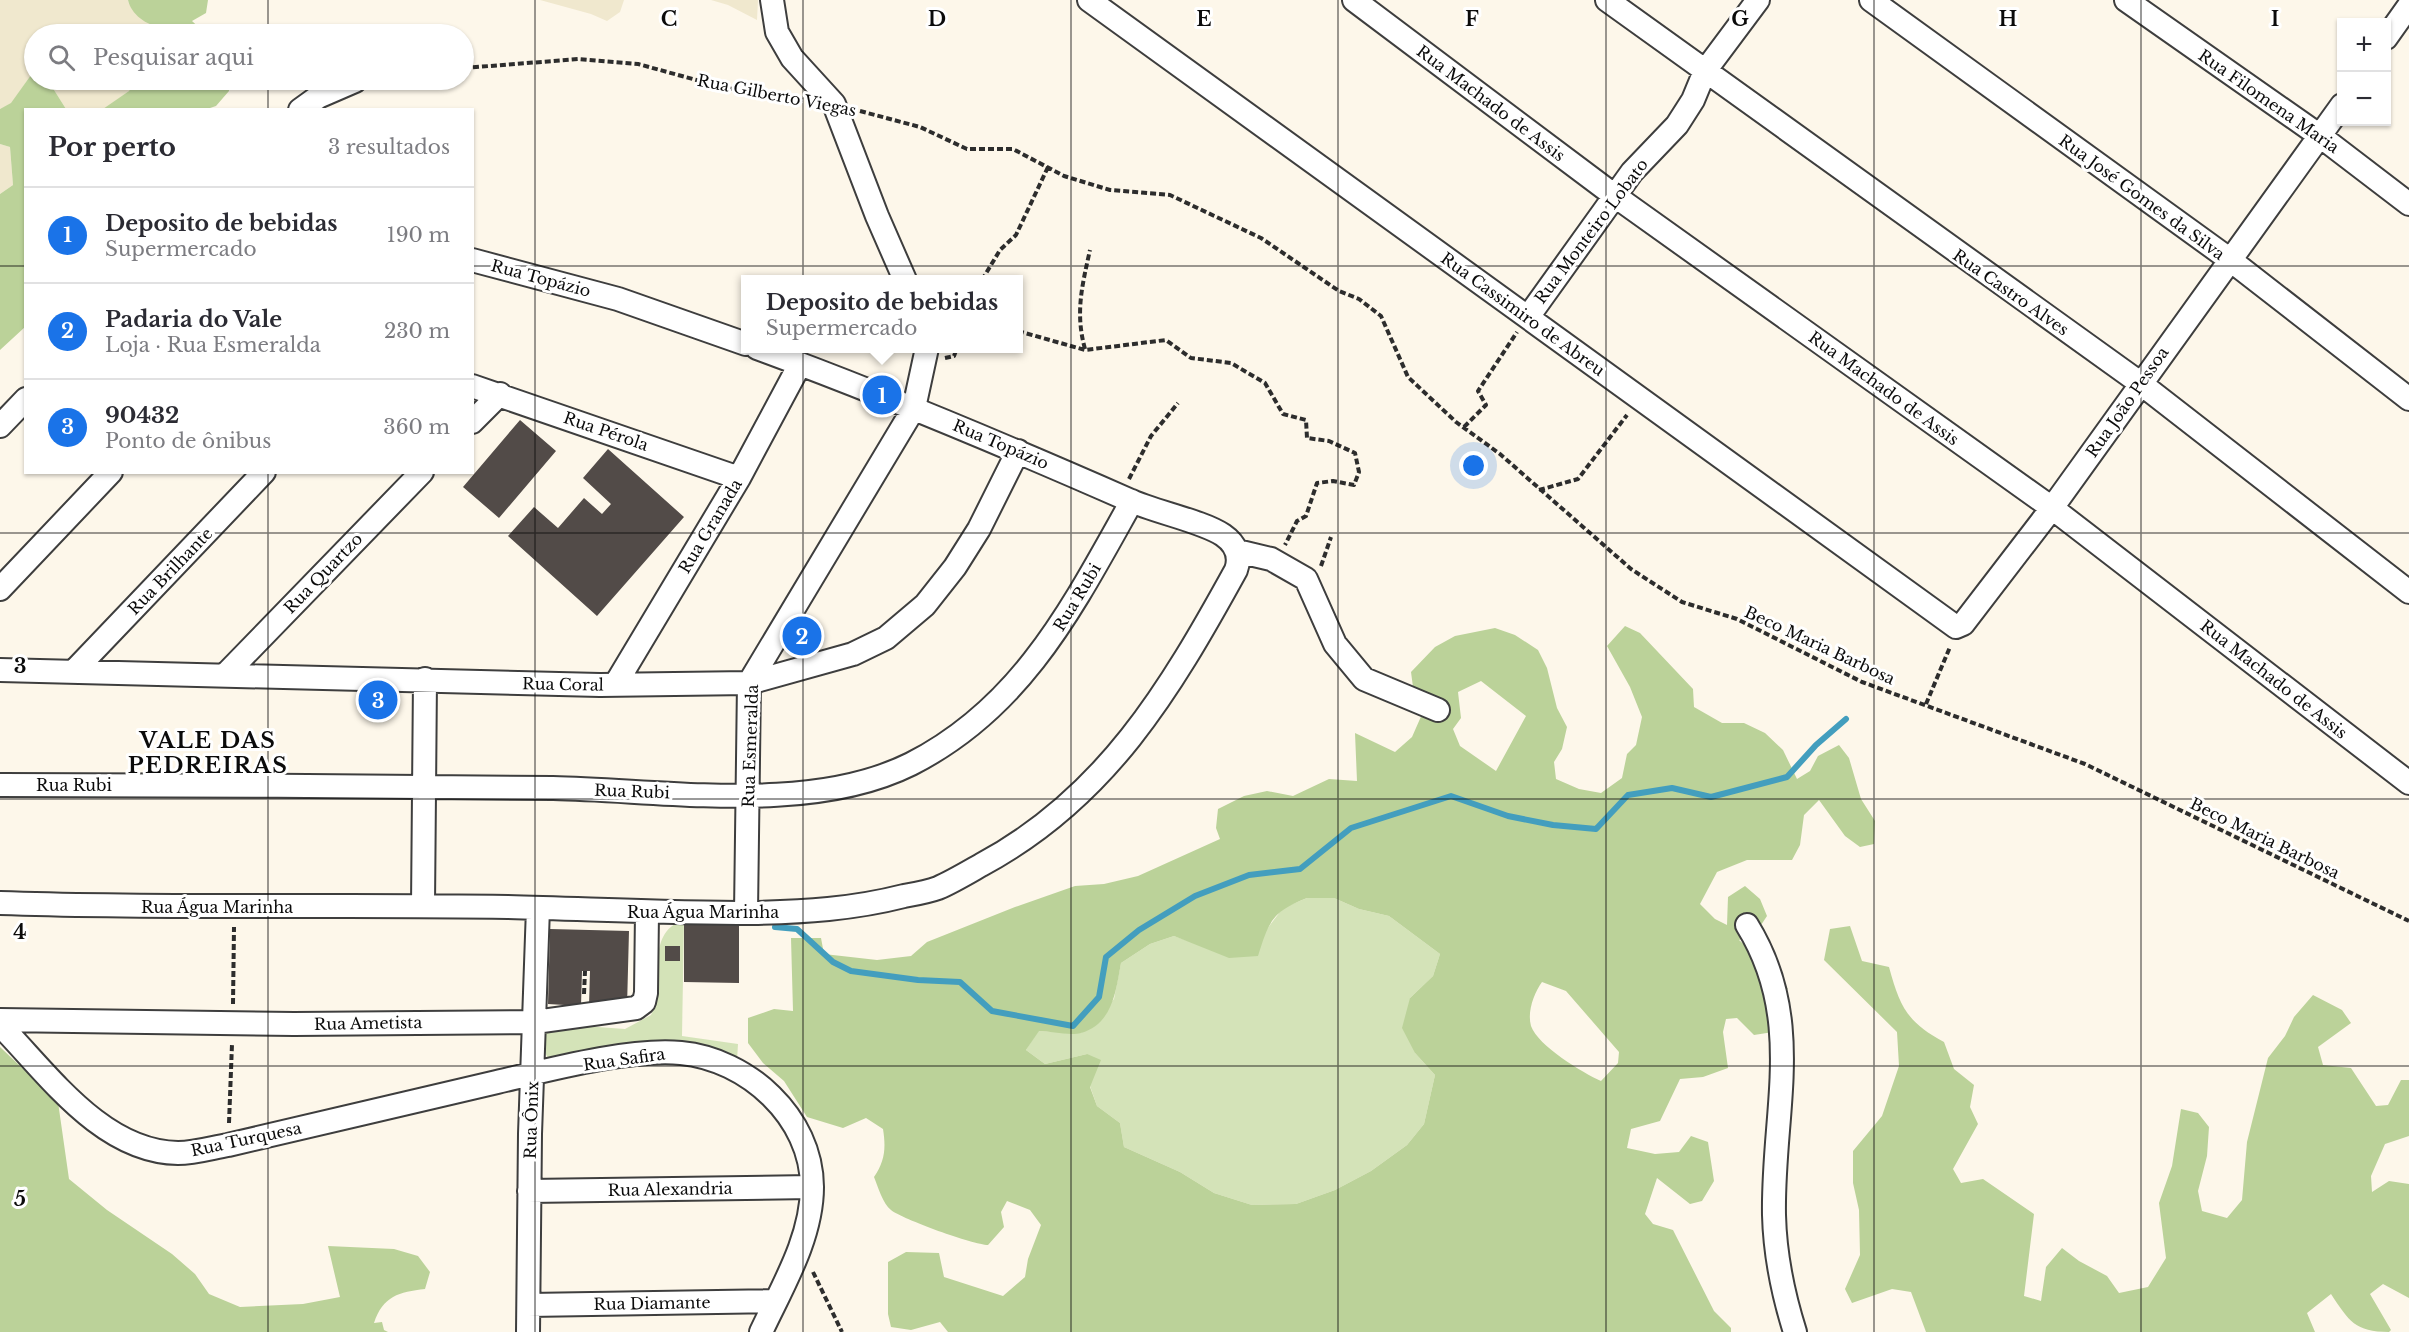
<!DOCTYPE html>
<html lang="pt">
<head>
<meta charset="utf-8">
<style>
	body { margin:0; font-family:"Libre Baskerville",serif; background:#f7f7f7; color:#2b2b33 }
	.controls { position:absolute; right:18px; top:18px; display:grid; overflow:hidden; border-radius:0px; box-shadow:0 2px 4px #0004 }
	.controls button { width:54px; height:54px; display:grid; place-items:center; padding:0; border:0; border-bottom:2px solid #e1e1e2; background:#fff; color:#2b2b33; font:30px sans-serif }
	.you { position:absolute; left:1474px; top:466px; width:21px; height:21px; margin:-15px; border:4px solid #fff; border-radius:50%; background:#1a73e8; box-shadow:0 0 0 9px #1a73e833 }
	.badge { display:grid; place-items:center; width:39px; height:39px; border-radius:50%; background:#1a73e8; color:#fff; font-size:20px; font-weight:700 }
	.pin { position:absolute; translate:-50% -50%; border:3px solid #fff; box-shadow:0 2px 6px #0006 }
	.popup { position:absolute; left:741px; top:275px; width:282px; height:78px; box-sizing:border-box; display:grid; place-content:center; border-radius:0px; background:#fff; filter:drop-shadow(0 2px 4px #0005); font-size:20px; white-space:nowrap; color:#7c7c81 }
	.popup b { font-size:22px; color:#2b2b33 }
	.popup::after { content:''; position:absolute; left:50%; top:100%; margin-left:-12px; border:12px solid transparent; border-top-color:#fff }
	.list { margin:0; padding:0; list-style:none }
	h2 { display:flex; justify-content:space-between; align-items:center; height:78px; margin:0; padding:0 24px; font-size:26px }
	h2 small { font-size:20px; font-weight:400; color:#7c7c81 }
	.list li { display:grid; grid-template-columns:39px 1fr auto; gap:18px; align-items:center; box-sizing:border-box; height:96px; padding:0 24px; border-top:2px solid #e1e1e2 }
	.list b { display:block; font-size:22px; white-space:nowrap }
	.list p { margin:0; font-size:20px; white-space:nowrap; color:#7c7c81 }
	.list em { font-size:20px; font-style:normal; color:#7c7c81 }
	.icon { flex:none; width:33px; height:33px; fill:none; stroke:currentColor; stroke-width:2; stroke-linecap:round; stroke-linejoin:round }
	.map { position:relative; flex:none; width:2409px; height:1332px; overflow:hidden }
	.search { position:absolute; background:#fff; box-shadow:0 2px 4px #0004; left:24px; top:24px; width:450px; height:66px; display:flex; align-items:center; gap:15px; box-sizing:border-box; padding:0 21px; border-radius:33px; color:#7c7c81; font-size:22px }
	.panel { position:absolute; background:#fff; box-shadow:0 2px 4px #0004; left:24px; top:108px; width:450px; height:366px; border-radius:0px }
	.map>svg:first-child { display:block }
	.farmland { fill:#f0e8ce }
	.green { fill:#d4e3b8 }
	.forest { fill:#bbd299; fill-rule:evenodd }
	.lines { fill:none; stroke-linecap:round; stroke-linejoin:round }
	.stream { stroke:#439ebe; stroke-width:6 }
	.building { fill:#524b48 }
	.minor-casing { stroke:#3e3e3e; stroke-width:26 }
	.path { stroke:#2d2d2d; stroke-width:4; stroke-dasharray:6 3; stroke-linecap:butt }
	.minor { stroke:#fff; stroke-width:22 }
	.grid { fill:none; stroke:#0b0b0b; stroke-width:1.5; stroke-opacity:0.55 }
	.labels { text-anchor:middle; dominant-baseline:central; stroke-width:6; stroke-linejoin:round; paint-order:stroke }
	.street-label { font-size:16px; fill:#0b0b0b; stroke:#fff }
	.district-label { font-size:22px; font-weight:bold; letter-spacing:1.5px; fill:#0b0b0b; stroke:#fff }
	.grid-label { font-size:20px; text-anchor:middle; font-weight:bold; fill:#0b0b0b; stroke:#fff; stroke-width:6; stroke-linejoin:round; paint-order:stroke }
</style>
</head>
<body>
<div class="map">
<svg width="2409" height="1332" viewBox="0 0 2409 1332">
	<rect width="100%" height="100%" fill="#fdf7ea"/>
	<!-- farmland -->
	<path class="farmland" d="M0 0H128L129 4 166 25 161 34H34V76L31 75 11 104 0 109Z
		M540 0H624L620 12 607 21 591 14Z
		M711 0H758L757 20 728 5Z
		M42 80H135L129 91 103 110 66 109 49 82Z
		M0 144 10 147 13 185 0 194Z"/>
	<!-- green -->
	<path class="green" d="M1307 898H1334L1359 909 1389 916 1440 954 1433 976 1410 998 1415 1053 1435 1075 1424 1124 1407 1145 1371 1171 1335 1190 1296 1204 1252 1205 1214 1193 1180 1172 1124 1147 1120 1123 1097 1106 1090 1086 1087 1054 1045 1064 1026 1050 1038 1031 1081 1033 1114 999 1121 963 1150 944 1174 936 1188 941 1267 929 1283 908Z
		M684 920 682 1036 738 1044 737 1060 662 1041 582 1058H548L540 1043 542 1031 584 1026 625 1029 651 1015C667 987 642 933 684 920Z"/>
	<!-- forest -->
	<path class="forest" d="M128 0H208L206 13 192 21 206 34H161L166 26C150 29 131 15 128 0Z
		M31 75 34 80 49 82 66 109 26 110 25 327 0 350V194L13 185 10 147 0 144V109L11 103Z
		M135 80H229V91L216 106 207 109H103L129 91Z
		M1625 626 1640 633 1693 689 1694 707 1722 723H1744L1765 733 1783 750 1797 779 1810 771 1818 756 1839 745 1849 758 1861 799 1875 821 1874 844 1860 847 1845 836 1819 800 1804 815 1800 845 1792 860H1747L1717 872 1700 904 1715 919 1727 925 1728 897 1745 886 1760 899 1767 916 1755 934 1739 940 1777 974 1788 989 1770 999 1773 1032 1754 1035 1737 1018 1726 1019 1723 1032 1728 1068 1703 1077 1680 1079 1660 1121 1631 1129 1627 1148 1655 1154 1679 1152 1691 1136 1708 1142 1714 1181 1702 1201 1690 1204 1657 1178 1645 1214 1653 1224 1673 1230 1714 1311 1731 1328V1332H948L940 1322 911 1330 891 1327 888 1314V1262L906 1252 939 1253 944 1277 1003 1296 1025 1277 1028 1259 1041 1225 1030 1210 1007 1201 1001 1212 1004 1227 988 1245C974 1245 902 1219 891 1210 883 1204 878 1187 874 1177 885 1161 886 1148 883 1129L866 1118 843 1128 807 1117 784 1081 763 1063 748 1043V1018L774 1009 793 1011 791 938H821L824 954 877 960 911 956 927 942 1015 907 1075 886 1104 884 1138 876 1220 839 1216 828 1218 809 1244 796 1267 791 1293 796 1329 779 1357 781 1355 733 1395 752 1412 737 1423 712 1413 687 1411 672 1435 647 1455 636 1495 628 1515 635 1538 650 1547 668 1557 708 1567 727 1562 749 1554 762 1556 779 1579 789 1601 793 1622 778 1627 754 1636 745 1642 717 1630 687 1607 646ZM1481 681 1526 716 1496 771 1460 746 1453 729 1461 718 1458 692ZM1307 898H1334L1359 909 1389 916 1440 954 1433 976 1410 998 1402 1028 1415 1053 1435 1075 1424 1124 1407 1145 1371 1171 1335 1190 1296 1204 1252 1205 1214 1193 1180 1172 1124 1147 1120 1123 1097 1106 1090 1087 1101 1060 1087 1054 1045 1064 1026 1050 1039 1031C1051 1031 1069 1036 1081 1033 1113 1024 1116 990 1121 963L1150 944 1174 936 1229 958 1258 956C1269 921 1272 912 1307 898ZM1542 982 1566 991 1619 1052 1618 1063 1601 1081C1583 1073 1538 1046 1531 1026 1527 1012 1534 993 1542 982Z
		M1850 926 1862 961 1889 967C1900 1007 1907 1022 1944 1042L1954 1069 1974 1085 1970 1107 1978 1124 1953 1169 1961 1183 1983 1179 2034 1214 2024 1296 2041 1301 2046 1267 2062 1248 2079 1261 2107 1276 2119 1293 2148 1287 2166 1258 2159 1203 2172 1166 2181 1109 2198 1113 2209 1127 2207 1156 2198 1191 2202 1211 2227 1218 2242 1200 2247 1142 2268 1058 2285 1036 2294 1017 2313 995 2342 1010 2351 1023 2318 1047 2323 1065 2351 1068 2376 1106 2388 1105 2401 1080H2409V1136L2385 1144 2371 1176 2372 1192 2389 1181 2409 1184V1298L2383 1284 2370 1294 2391 1330 2389 1332C2355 1332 2349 1321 2331 1294L2307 1313 2315 1332H1926L1911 1292 1892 1289 1852 1303 1845 1289 1860 1255 1859 1210 1853 1183V1151L1882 1116 1899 1066 1897 1032 1824 960 1830 929Z
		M0 1047 58 1102 69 1179 107 1210 172 1254 195 1274 209 1294 240 1307 303 1304 340 1297 328 1246 394 1249 418 1256 430 1272 425 1289C399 1292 383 1296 374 1323L382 1322 384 1330 388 1332H0Z"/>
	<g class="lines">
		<!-- stream -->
		<path class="stream" d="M775 927 797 929 833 962 851 971 918 980 960 982 992 1011 1073 1026 1099 997 1106 957 1139 930 1195 896 1249 875 1300 869 1351 828 1451 796 1508 816 1553 825 1596 829 1628 795 1672 788 1711 797 1787 777 1816 745 1846 719"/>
	</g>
	<!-- building -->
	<path class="building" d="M520 420 556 451 499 518 463 487Z
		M608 449 684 517 597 616 508 536 534 507 558 528 584 498 602 514 611 504 583 478Z
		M684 924H739V983L684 982Z
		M550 929 629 931 627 1007 589 1006 590 971H582L581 1006 548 1004Z
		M665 946H680V961H665Z"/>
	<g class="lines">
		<!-- minor casing -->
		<g class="minor-casing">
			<path id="minor" d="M772 0 777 32 792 58 834 104 877 216 905 280
				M1089 0 1956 627 1963 624 2052 508 2342 105
				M1354 0 1615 196 2052 508 2409 783
				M1607 0 2140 383 2409 592
				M1871 0 2229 259 2409 399
				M2126 0 2320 136 2409 204
				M2386 38 2408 7
				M300 110 318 97 355 81
				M472 260 618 299 746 344
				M1528 317 1632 172 1677 125 1693 100 1705 71 1758 0
				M472 386 739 478
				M472 422 500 394
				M0 426 26 399
				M1237 551 1271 559 1306 579 1335 644 1364 679 1438 710
				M0 589 111 472
				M0 670 600 685 749 683 853 654 886 638 925 605 955 567 979 529 1018 451
				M75 670 264 472
				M225 675 422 472
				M615 685 739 478 800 364
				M0 785C184 785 369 786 553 788 664 790 809 815 911 764 1023 707 1073 606 1132 501
				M0 903C169 909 339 904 508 907 590 909 671 913 752 913 804 912 853 909 904 896 915 894 927 892 938 888 952 882 967 873 981 865 1106 798 1170 690 1236 570 1241 556 1236 544 1223 535 1202 521 1155 512 1129 500 1006 446 883 394 757 348
				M423 906 425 679
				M746 913 749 683 914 408 927 348
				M1747 925C1806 1020 1772 1112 1774 1215 1775 1255 1783 1294 1795 1332
				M0 1020 294 1024 535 1022 636 1008 644 1002 646 993 647 913
				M0 1025C48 1074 102 1152 178 1153 195 1153 211 1148 228 1145 318 1124 407 1103 497 1082 548 1070 630 1048 681 1053 747 1059 812 1117 812 1187 812 1238 782 1287 761 1332
				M529 1191 812 1187
				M529 1305 776 1301
				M528 1332 530 1134 538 908"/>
		</g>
		<!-- path -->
		<path class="path" d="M464 68 579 59 638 64 711 84 764 96 803 100
			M860 111 920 127 967 149H1013L1064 176 1110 190 1170 195 1261 238 1339 291 1359 299 1381 316 1408 377 1456 422 1500 454 1631 569 1682 602 1737 619 1862 682 2085 764 2409 921
			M982 280 1000 250 1016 235 1048 167
			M1018 331 1085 350 1166 340 1191 358 1231 363 1265 383 1283 414 1306 420 1307 438 1329 441 1355 453 1359 472 1354 485 1333 481 1317 483 1306 516 1297 521 1285 545
			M1085 349C1075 313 1082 286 1090 250
			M945 358 954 356 957 348
			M1464 427 1486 405 1478 391 1517 332
			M1129 479 1151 436 1178 403
			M1539 490 1578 479 1627 415
			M1321 566 1331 537
			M1926 704 1950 647
			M584 994 585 971
			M233 1004 234 927
			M229 1123 232 1044
			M813 1272 842 1332"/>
		<!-- minor -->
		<use href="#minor" class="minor"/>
	</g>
	<!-- grid -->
	<path class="grid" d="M268 0V34M535 0V1332M803 0V1332M1071 0V1332M1338 0V1332M1606 0V1332M1874 0V1332M2141 0V1332M268 80V110M0 266H26M472 266H2409M268 472V1332M0 533H2409M0 799H2409M0 1066H2409"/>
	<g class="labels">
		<!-- street labels -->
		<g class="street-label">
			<text transform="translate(777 95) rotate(11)">Rua Gilberto Viegas</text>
			<text transform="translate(2269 101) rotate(35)">Rua Filomena Maria</text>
			<text transform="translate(1491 103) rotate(37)">Rua Machado de Assis</text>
			<text transform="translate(2142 197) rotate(36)">Rua José Gomes da Silva</text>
			<text transform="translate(1591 231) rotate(-53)">Rua Monteiro Lobato</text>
			<text transform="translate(541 278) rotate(15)">Rua Topázio</text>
			<text transform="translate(2011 292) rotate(35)">Rua Castro Alves</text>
			<text transform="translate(1523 314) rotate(36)">Rua Cassimiro de Abreu</text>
			<text transform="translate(1884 388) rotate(36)">Rua Machado de Assis</text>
			<text transform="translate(2127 402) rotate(-55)">Rua João Pessoa</text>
			<text transform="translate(606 431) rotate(19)">Rua Pérola</text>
			<text transform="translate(1001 444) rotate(23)">Rua Topázio</text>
			<text transform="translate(710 526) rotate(-59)">Rua Granada</text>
			<text transform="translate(170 571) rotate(-46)">Rua Brilhante</text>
			<text transform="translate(323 573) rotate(-46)">Rua Quartzo</text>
			<text transform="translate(1077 597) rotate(-59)">Rua Rubi</text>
			<text transform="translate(1820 645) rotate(25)">Beco Maria Barbosa</text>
			<text transform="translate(2274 679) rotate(38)">Rua Machado de Assis</text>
			<text transform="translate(563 684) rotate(1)">Rua Coral</text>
			<text transform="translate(750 746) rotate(-88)">Rua Esmeralda</text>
			<text x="74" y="785">Rua Rubi</text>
			<text transform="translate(632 791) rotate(2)">Rua Rubi</text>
			<text transform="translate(2265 838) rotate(26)">Beco Maria Barbosa</text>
			<text x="217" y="907">Rua Água Marinha</text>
			<text x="703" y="912">Rua Água Marinha</text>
			<text transform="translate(368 1023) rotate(-1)">Rua Ametista</text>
			<text transform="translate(624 1059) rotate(-8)">Rua Safira</text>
			<text transform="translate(531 1120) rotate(-88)">Rua Ônix</text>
			<text transform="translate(246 1139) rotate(-12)">Rua Turquesa</text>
			<text transform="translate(670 1189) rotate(-1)">Rua Alexandria</text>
			<text transform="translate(652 1303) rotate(-1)">Rua Diamante</text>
		</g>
		<!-- district labels -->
		<g class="district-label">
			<text x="208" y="740">VALE DAS<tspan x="208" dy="25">PEDREIRAS</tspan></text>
		</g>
	</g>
	<g class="grid-label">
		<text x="669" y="26">C</text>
		<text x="937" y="26">D</text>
		<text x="1204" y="26">E</text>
		<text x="1472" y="26">F</text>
		<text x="1740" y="26">G</text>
		<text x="2008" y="26">H</text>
		<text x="2275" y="26">I</text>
		<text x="20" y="673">3</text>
		<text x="20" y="939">4</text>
		<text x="20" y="1206">5</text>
	</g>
</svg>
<div class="controls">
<button>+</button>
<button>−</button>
</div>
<div class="you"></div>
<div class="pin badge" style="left:882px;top:395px">1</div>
<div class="popup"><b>Deposito de bebidas</b>Supermercado</div>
<div class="pin badge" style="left:802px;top:636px">2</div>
<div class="pin badge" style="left:378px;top:700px">3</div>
<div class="search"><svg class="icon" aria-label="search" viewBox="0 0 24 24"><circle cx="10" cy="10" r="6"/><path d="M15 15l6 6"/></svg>Pesquisar aqui</div>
<section class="panel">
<h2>Por perto<small>3 resultados</small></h2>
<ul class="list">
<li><span class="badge">1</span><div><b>Deposito de bebidas</b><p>Supermercado</p></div><em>190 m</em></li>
<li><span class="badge">2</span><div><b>Padaria do Vale</b><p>Loja · Rua Esmeralda</p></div><em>230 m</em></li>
<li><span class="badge">3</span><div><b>90432</b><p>Ponto de ônibus</p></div><em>360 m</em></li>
</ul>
</section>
</div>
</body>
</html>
